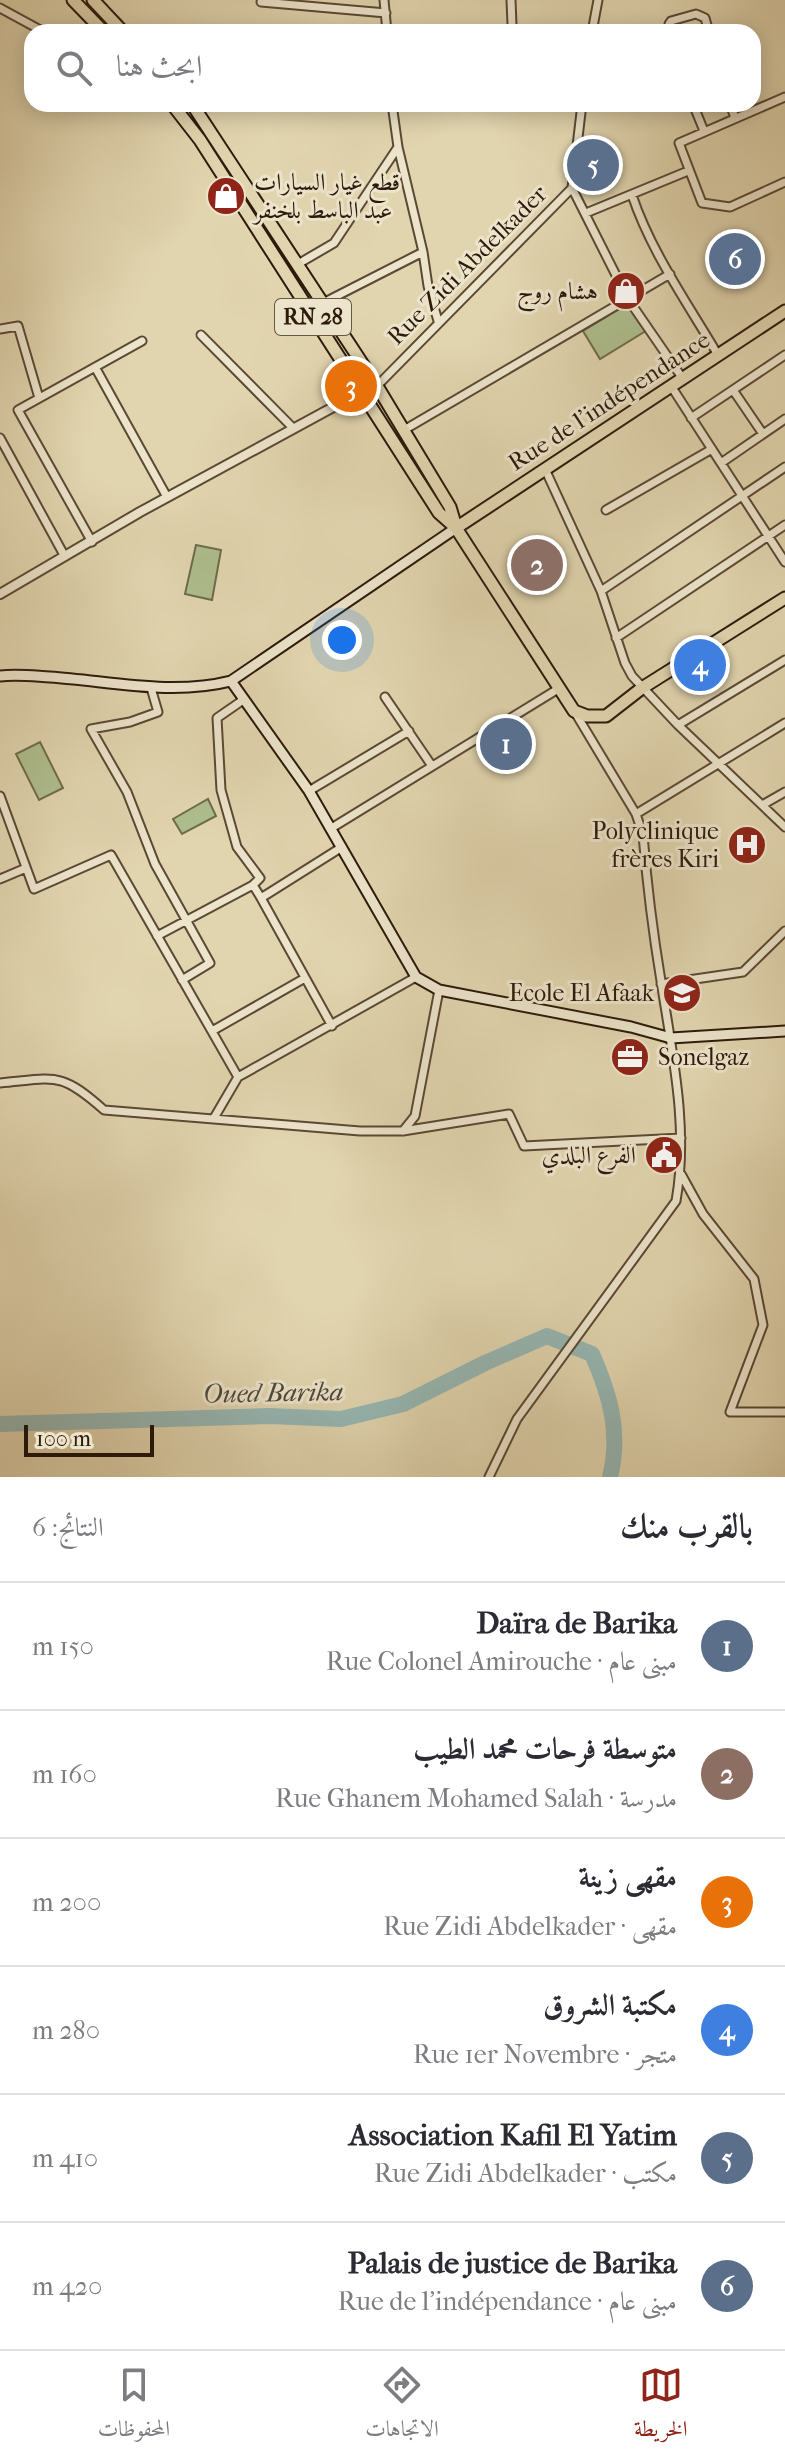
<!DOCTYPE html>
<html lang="ar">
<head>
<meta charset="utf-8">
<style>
	body { margin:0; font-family:"IM FELL French Canon",Amiri,serif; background:#f2f2f3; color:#2b2b33; direction:rtl }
	.scale { position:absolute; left:24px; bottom:20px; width:130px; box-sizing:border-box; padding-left:8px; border:4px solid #2d1a0b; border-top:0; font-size:22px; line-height:28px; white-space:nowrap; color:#2d1a0b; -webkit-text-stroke:6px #ece4cb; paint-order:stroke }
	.you { position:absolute; left:342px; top:640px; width:28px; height:28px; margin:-20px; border:6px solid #fff; border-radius:50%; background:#1a73e8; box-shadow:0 0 0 12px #1a73e833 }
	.badge { display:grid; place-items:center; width:52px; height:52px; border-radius:50%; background:#8f2418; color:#fff; font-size:26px; font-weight:700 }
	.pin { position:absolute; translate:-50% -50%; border:4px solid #fff; box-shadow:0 2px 8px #0006 }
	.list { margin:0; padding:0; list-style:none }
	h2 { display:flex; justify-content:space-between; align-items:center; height:104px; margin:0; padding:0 32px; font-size:34px }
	h2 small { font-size:26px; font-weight:400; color:#7c7c81 }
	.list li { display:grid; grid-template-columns:52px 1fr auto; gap:24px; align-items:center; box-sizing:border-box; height:128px; padding:0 32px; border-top:2px solid #e1e1e2 }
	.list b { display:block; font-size:30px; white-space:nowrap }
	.list p { margin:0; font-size:26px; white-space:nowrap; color:#7c7c81 }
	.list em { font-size:26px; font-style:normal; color:#7c7c81 }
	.icon { flex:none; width:44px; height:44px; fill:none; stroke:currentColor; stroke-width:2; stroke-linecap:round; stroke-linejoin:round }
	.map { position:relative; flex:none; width:785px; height:1477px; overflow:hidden; direction:ltr }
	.search { position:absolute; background:#fff; box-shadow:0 4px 20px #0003; left:24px; right:24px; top:24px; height:88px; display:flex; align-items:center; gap:20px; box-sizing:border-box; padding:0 28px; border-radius:24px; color:#7c7c81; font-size:30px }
	.sheet { height:872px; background:#fff }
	nav { display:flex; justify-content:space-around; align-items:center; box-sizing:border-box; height:112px; border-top:2px solid #e1e1e2; background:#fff; font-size:22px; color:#7c7c81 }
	nav a { display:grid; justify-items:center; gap:4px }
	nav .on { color:#8f2418 }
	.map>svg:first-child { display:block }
	.green { fill:#aebe8e; stroke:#6e6c4c; stroke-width:2 }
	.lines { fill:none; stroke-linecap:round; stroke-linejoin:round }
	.river { stroke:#96b7b3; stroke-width:16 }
	.minor-casing { stroke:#5a4934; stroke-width:11 }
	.tertiary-casing { stroke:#5a4934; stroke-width:12 }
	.secondary-casing { stroke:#2d1a0b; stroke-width:13 }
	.primary-casing { stroke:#2d1a0b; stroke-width:15 }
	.minor { stroke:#ece4cb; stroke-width:7 }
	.tertiary { stroke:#ece4cb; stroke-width:8 }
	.secondary { stroke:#ece4cb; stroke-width:9 }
	.primary { stroke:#e1d5af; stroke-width:11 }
	.labels { text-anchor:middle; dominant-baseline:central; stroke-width:6; stroke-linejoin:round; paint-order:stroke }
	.shield { fill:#ece4cb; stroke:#665745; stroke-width:2 }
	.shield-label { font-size:22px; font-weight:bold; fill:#2d1a0b }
	.poi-label { font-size:24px; fill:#2d1a0b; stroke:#ece4cb; text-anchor:end }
	.street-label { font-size:24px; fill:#2d1a0b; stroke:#ece4cb }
	.water-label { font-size:26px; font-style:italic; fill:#4c493d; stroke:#ece4cb }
</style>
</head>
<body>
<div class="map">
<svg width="785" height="1477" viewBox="0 0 785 1477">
	<rect width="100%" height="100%" fill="#e1d5af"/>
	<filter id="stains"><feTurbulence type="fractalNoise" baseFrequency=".0025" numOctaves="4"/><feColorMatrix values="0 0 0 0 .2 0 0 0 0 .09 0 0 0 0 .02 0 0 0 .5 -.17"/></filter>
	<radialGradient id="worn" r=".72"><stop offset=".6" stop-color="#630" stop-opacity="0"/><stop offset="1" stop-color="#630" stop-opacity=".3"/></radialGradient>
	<!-- green -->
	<path class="green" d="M632 301 649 329 600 359 583 331Z
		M196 545 221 550 212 600 185 594Z
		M40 742 63 788 39 800 16 754Z
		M208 799 216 816 182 834 173 819Z"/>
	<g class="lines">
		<!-- river -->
		<path class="river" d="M0 1424 269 1416 341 1419 403 1404 485 1363 547 1336 592 1354C610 1395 621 1432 610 1477"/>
		<!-- minor casing -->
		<g class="minor-casing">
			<path id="minor" d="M384 0 387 32
				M261 2 386 13
				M0 8 44 32
				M508 32 512 25 511 0
				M592 32 598 0
				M670 32 669 24 671 21 696 14 705 18 709 32
				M785 97 679 143 702 203 730 207 785 182
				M392 104 398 147
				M693 104 704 131
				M730 104 735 118
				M572 188 628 299 683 379
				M632 195C651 252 688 304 718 355
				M586 213 688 171
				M298 264 334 243 398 147 423 252 428 286 438 321
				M323 303 423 252
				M0 329 18 326 39 398
				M201 335 293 428
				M95 367 167 497
				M671 386 785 562
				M733 390 763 434
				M361 392 377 386 572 188 582 104
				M691 418 785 355
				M404 430 670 274
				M0 438 64 555
				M721 463 785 419
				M545 469 601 591 625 663 632 676 678 725 785 827
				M606 510 712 449
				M92 542 18 410 142 341
				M601 591 785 467
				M616 638 785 525
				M151 688 158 712 130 722 91 729 127 792 155 864 210 963 182 980
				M385 697 432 766
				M243 700 217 718 221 790 237 847 260 878 253 885 261 898
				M678 725 785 660
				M309 791 409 731
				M0 796 34 889 111 855 238 1077
				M764 804 785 792
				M636 814 785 723
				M330 829 558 689
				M0 879 26 868
				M157 936 253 885
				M661 984 743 972 785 931
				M332 1026 261 898 342 847
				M212 1031 305 978
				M0 1083C56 1078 60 1071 104 1110L360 1131H403L509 1114 524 1146 681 1138
				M214 1118 238 1077 416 977
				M403 1131 415 1116 439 990
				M681 1174 703 1214 754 1279 763 1325 730 1412H785
				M489 1477 517 1419 676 1201C689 1128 672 1053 661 981 653 933 647 884 643 835L636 814 576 714"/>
		</g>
		<!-- tertiary casing -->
		<g class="tertiary-casing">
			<path id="tertiary" d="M0 594 140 512 361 392"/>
		</g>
		<!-- secondary casing -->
		<g class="secondary-casing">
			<path id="secondary" d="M0 676C17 674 33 676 50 677 110 681 171 696 231 681L456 528
				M231 681 309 791 416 977 439 990 631 1027 671 1038 785 1031"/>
		</g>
		<!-- primary casing -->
		<g class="primary-casing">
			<path id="primary" d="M73 0 104 32
				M93 0 123 32
				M172 104 200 140 439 513 456 528 574 711 587 716H606L642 688 785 598
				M192 104 377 386 450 507 456 527
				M456 528 785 311"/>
		</g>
		<!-- minor -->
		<use href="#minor" class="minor"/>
		<!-- tertiary -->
		<use href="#tertiary" class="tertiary"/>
		<!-- secondary -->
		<use href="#secondary" class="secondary"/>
		<!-- primary -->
		<use href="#primary" class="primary"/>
	</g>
	<!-- icons -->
	<defs>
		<g id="shop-disc" transform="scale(2)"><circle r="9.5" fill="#8f2418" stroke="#ece4cb"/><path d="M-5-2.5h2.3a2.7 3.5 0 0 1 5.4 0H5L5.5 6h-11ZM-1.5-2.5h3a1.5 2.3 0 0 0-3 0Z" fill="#fff"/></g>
		<g id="hospital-disc" transform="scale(2)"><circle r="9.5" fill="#8f2418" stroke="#ece4cb"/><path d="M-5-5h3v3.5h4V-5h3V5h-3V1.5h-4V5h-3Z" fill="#fff"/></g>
		<g id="school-disc" transform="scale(2)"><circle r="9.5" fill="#8f2418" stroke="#ece4cb"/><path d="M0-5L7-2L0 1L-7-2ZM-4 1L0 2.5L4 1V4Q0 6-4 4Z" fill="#fff"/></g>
		<g id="office-disc" transform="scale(2)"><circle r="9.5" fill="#8f2418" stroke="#ece4cb"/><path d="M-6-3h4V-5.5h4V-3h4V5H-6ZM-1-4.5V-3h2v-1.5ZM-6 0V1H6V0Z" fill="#fff"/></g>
		<g id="civic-disc" transform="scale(2)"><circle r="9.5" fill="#8f2418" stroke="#ece4cb"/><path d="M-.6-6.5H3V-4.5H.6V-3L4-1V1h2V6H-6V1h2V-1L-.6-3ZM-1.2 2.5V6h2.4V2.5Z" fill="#fff"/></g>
	</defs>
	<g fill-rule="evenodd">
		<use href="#shop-disc" x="226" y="196"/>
		<use href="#shop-disc" x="626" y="291"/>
		<use href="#hospital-disc" x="747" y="845"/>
		<use href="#school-disc" x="682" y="993"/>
		<use href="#office-disc" x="630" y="1057"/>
		<use href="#civic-disc" x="664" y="1155"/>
	</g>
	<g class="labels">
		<!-- shield labels -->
		<rect class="shield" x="275" y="299" width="76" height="36" rx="6"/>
		<g class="shield-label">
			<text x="313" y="317">RN 28</text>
		</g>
		<!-- poi labels -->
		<g class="poi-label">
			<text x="254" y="182" text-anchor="start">قطع غيار السيارات<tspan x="254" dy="28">عبد الباسط بلخنفر</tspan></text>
			<text x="598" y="291">هشام روج</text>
			<text x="719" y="831">Polyclinique<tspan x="719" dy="28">frères Kiri</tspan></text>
			<text x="654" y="993">Ecole El Afaak</text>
			<text x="658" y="1057" text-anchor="start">Sonelgaz</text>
			<text x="636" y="1155">الفرع البلدي</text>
		</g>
		<!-- street labels -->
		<g class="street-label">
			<text transform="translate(467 265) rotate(-45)">Rue Zidi Abdelkader</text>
			<text transform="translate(609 401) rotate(-33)">Rue de l'indépendance</text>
		</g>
		<!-- water labels -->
		<g class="water-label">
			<text transform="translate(273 1393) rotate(-1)">Oued Barika</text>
		</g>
	</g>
	<rect width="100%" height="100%" filter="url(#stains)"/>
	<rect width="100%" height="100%" fill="url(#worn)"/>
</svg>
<div class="scale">100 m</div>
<div class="you"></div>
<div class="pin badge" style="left:506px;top:744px;background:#5c6f8a">1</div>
<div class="pin badge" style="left:537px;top:565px;background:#8d6e63">2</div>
<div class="pin badge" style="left:351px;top:386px;background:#e8710a">3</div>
<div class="pin badge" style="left:700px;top:665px;background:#3f7fe0">4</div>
<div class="pin badge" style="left:593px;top:165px;background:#5c6f8a">5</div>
<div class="pin badge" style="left:735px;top:259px;background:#5c6f8a">6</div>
<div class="search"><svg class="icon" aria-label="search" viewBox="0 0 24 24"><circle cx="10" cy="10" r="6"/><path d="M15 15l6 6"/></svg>ابحث هنا</div>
</div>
<section class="sheet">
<h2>بالقرب منك<small>النتائج: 6</small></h2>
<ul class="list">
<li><span class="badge" style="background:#5c6f8a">1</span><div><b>Daïra de Barika</b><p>مبنى عام · Rue Colonel Amirouche</p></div><em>150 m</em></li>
<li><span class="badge" style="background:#8d6e63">2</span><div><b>متوسطة فرحات محمد الطيب</b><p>مدرسة · Rue Ghanem Mohamed Salah</p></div><em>160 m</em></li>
<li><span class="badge" style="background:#e8710a">3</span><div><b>مقهى زينة</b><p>مقهى · Rue Zidi Abdelkader</p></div><em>200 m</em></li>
<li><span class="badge" style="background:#3f7fe0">4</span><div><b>مكتبة الشروق</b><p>متجر · Rue 1er Novembre</p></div><em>280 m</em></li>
<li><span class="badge" style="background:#5c6f8a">5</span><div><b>Association Kafil El Yatim</b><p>مكتب · Rue Zidi Abdelkader</p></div><em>410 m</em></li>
<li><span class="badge" style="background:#5c6f8a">6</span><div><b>Palais de justice de Barika</b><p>مبنى عام · Rue de l'indépendance</p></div><em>420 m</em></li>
</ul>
</section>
<nav>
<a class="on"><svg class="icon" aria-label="map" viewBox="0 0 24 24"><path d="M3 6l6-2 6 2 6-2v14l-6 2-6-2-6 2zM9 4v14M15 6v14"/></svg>الخريطة</a>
<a><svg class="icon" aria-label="directions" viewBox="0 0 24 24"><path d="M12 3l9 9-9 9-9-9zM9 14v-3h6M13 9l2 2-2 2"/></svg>الاتجاهات</a>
<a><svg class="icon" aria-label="saved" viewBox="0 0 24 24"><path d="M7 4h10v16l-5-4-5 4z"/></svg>المحفوظات</a>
</nav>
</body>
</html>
